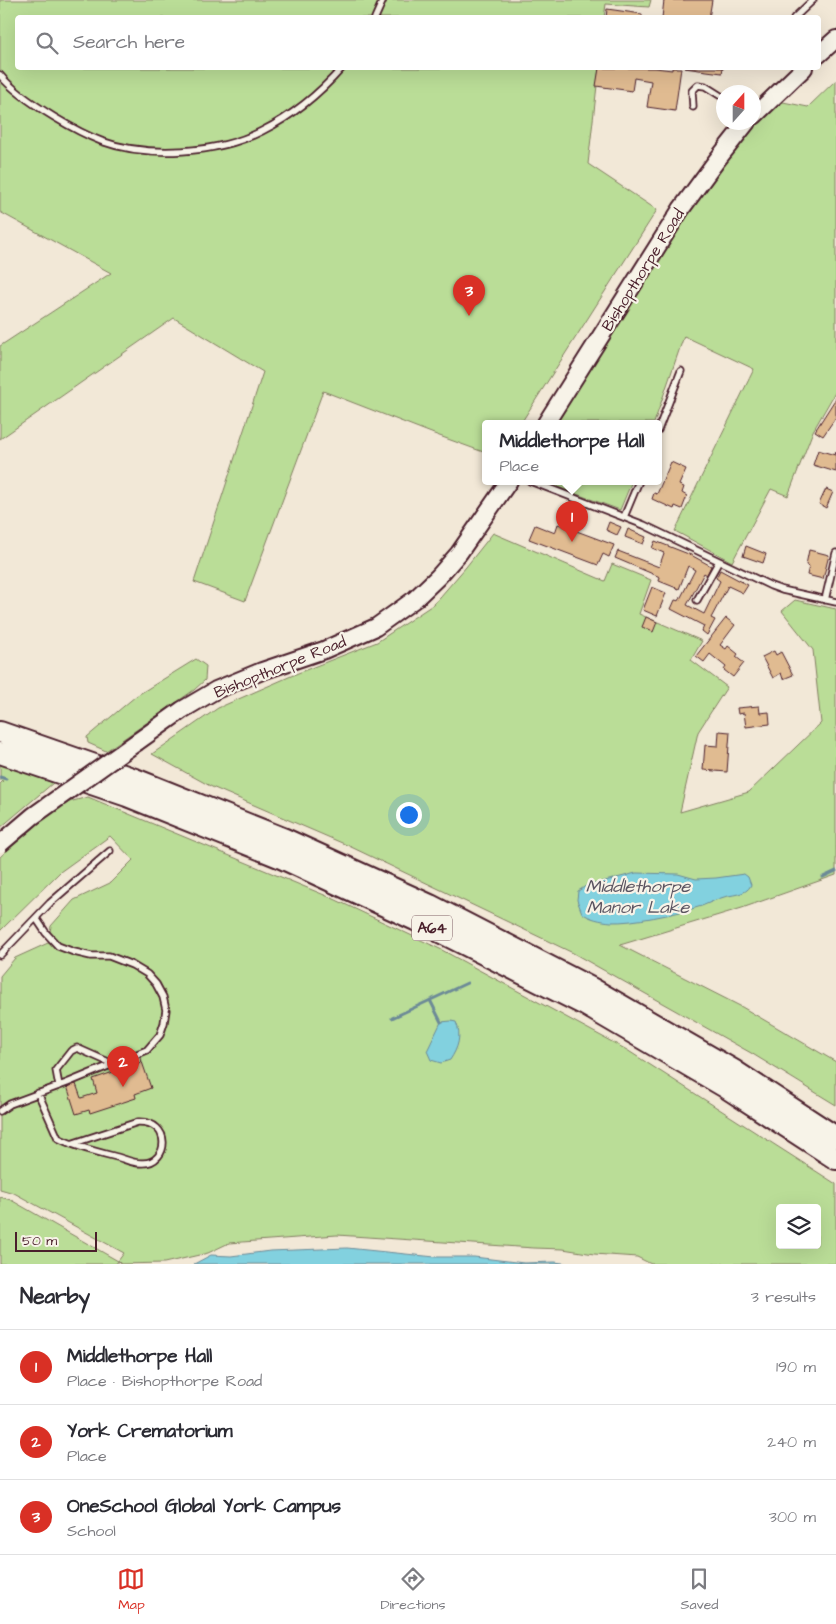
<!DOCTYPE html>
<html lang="en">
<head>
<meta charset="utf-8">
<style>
	body { margin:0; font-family:"Architects Daughter",sans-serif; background:#f7f7f7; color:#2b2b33 }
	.controls { position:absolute; right:15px; bottom:15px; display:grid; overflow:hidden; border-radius:5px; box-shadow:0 5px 20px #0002 }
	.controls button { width:45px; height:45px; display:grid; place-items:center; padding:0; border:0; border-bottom:1px solid #e1e1e2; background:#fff; color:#2b2b33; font:25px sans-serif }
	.compass { position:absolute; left:716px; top:85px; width:45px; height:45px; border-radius:50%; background:#fff; box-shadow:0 5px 20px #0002; rotate:21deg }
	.scale { position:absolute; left:15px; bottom:12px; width:82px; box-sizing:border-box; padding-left:5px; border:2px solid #4a1f2b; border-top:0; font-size:14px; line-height:18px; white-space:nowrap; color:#4a1f2b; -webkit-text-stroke:4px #f7f3e8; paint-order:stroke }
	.you { position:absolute; left:408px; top:814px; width:18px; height:18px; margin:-12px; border:4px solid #fff; border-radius:50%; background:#1a73e8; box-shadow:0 0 0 8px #1a73e833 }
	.badge { display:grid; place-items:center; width:32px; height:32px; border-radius:50%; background:#d93025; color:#fff; font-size:16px; font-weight:700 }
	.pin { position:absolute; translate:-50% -41px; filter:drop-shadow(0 1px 2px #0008) }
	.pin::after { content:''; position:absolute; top:26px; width:18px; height:15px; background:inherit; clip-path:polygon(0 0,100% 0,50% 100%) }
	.popup { position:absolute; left:482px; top:420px; width:180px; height:65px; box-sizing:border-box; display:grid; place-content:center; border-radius:5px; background:#fff; filter:drop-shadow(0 1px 4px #0005); font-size:16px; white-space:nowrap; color:#7c7c81 }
	.popup b { font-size:19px; color:#2b2b33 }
	.popup::after { content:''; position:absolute; left:50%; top:100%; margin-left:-10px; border:10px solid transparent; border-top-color:#fff }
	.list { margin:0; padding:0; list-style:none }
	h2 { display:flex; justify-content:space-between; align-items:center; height:65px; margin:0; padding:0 20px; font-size:21px }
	h2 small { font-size:16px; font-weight:400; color:#7c7c81 }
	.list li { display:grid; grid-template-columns:32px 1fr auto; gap:15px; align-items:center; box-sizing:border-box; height:75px; padding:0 20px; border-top:1px solid #e1e1e2 }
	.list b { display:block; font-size:19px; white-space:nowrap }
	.list p { margin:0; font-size:16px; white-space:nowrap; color:#7c7c81 }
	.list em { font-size:16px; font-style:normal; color:#7c7c81 }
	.icon { flex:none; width:28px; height:28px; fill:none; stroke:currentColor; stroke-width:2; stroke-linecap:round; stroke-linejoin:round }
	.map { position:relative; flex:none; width:836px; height:1264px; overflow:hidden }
	.search { position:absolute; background:#fff; box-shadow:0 5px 20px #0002; left:15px; right:15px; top:15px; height:55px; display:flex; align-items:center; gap:12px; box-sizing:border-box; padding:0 18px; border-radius:5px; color:#7c7c81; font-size:19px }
	.sheet { height:290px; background:#fff }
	nav { display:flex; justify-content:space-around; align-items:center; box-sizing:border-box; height:70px; border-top:1px solid #e1e1e2; background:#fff; font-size:14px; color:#7c7c81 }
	nav a { display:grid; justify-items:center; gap:2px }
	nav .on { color:#d93025 }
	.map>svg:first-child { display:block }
	.green { fill:#badd97; stroke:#827e61; fill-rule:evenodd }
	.water { fill:#82d1df; stroke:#6c8a97 }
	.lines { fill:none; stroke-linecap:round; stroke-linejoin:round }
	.stream { stroke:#6c8a97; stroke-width:3 }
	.building { fill:#e0bb91; stroke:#4a1f2b }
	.lane-casing { stroke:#4a1f2b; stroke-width:9 }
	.secondary-casing { stroke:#4a1f2b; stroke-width:20 }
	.highway-casing { stroke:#4a1f2b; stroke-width:24 }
	.lane { stroke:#f7f3e8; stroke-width:5.5 }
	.secondary { stroke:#f7f3e8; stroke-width:16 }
	.highway { stroke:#f7f3e8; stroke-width:20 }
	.secondary-bridge-casing { stroke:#4a1f2b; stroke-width:20; stroke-linecap:butt }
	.secondary-bridge { stroke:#f7f3e8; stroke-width:16 }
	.labels { text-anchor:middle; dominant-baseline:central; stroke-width:4.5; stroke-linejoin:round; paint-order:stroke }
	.shield { fill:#f7f3e8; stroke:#7e5f64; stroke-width:1 }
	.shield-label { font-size:15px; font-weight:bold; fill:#4a1f2b }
	.street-label { font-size:16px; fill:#4a1f2b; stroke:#f7f3e8 }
	.water-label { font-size:18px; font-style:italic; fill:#5b5461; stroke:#f7f3e8 }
</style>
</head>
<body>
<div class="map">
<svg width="836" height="1264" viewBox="0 0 836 1264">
	<rect width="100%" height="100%" fill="#f2e8d7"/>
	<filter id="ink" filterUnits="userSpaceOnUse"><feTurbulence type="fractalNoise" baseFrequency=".02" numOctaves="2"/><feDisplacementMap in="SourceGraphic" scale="10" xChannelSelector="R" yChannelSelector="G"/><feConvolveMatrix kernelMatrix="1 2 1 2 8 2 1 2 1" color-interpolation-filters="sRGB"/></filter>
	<g filter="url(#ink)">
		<!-- green -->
		<path class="green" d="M0 0H651L649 7 606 4 604 18H18V68H599L588 164 657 210 521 423H486V453L434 434 323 391 245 601 194 582 263 372 174 318 0 439V346L111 273 0 212Z
			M836 80V391L813 431 788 496 771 489 732 562 675 531 754 369 684 336 654 423H556L660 255 756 119 783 102 808 107Z
			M548 481H632L620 510 555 486Z
			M493 533 605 581 612 564 651 580 639 614 702 641 691 660 727 687 698 732 680 812 749 792 821 723 813 650 782 611 795 600 836 609V875L742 908 620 945 742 1007 836 1062V1105L751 1053 573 953 349 846 212 787 152 754 218 708 298 673 377 642 434 604 466 567Z
			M196 659 206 666 205 680 194 690 106 751 88 743 87 737 136 696Z
			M0 763 53 783 0 828V784L3 781 0 780Z
			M88 797 334 899 440 949 627 1050 836 1184V1264H651L637 1257 594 1254 563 1249 534 1248 337 1235 229 1243 208 1253 164 1263 121 1264 118 1261 116 1264H0V1197L11 1200 118 1261 124 1253 14 1193 0 1189V976L15 958 48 943 51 926 74 900 110 883 133 860 110 836 60 872 0 931V857L33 826 69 802ZM780 1208H817V1245H780Z"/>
		<!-- water -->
		<path class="water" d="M636 873 678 874 696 879 716 878 744 874 748 877 751 885C746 896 731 894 721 898 712 901 704 906 695 908 675 914 632 923 611 922 601 921 590 919 582 913L577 900 578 891 586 886Z
			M451 1021 456 1022C462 1036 458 1048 450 1060L441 1063 431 1060 427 1051 441 1022Z
			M347 1248 435 1257H474L524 1263 555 1262 569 1264H194L211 1255 231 1256 270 1251Z"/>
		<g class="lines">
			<!-- stream -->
			<path class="stream" d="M0 777 6 779
				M823 877 836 871
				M430 1000 441 1022
				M392 1018 467 983"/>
		</g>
		<!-- building -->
		<path class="building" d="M664 0H712L709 18H662Z
			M607 9 642 14V18H606Z
			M599 68H655L672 70V68H681L675 111 647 107 651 81 634 78 632 91 596 86Z
			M684 68H723L722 73Z
			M836 398V417L823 436 815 431Z
			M818 450 835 455 836 452V472L813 465Z
			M671 462 686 469 679 485 684 487 682 493 687 496 682 509 675 506 674 509 652 499 654 493 657 494Z
			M826 489 833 492 826 508 819 504Z
			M609 522 621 527 617 535 606 530Z
			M558 524 614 545 609 557 603 554 598 565 529 539 535 525 555 533Z
			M628 529 646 537 643 544 625 537Z
			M655 541 691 555 711 566 707 575 704 573 687 605 704 614 720 581 716 578 720 570 748 585 743 593 728 586 711 618 715 620 707 635 702 631 704 626 671 609 675 600 679 601 695 570 688 566 679 589 659 581 660 577 615 558 618 551 659 567 664 553 652 548Z
			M746 546 766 554 763 563 743 556Z
			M809 550 829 555 823 579 807 575 809 566 806 565Z
			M652 587 666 593 657 616 643 610Z
			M646 617 657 622 653 632 642 627Z
			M726 618 735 625 720 645 726 649 728 646 738 654 736 657 744 663 733 677 724 670 726 667 710 654 704 662 696 656Z
			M774 651 776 655 781 652 793 675 783 679 781 673 773 678 762 657Z
			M759 706 760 713 769 712 770 724 746 727 744 713 738 714 737 708Z
			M719 731 730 732 727 772 703 770 705 745 718 746Z
			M139 1051 142 1062 123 1069 119 1058Z
			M142 1062 151 1088 135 1094 136 1098 90 1113 89 1110 76 1114 67 1086 76 1084 81 1098 97 1093 93 1079Z"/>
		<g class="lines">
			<!-- lane casing -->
			<g class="lane-casing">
				<path id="lane" d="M375 18 383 0
					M794 18 813 0
					M0 75C13 91 36 106 54 117 69 126 85 135 101 141 148 158 217 154 262 131 292 116 320 93 342 68
					M693 107 692 91 698 85 705 86 724 98
					M658 430 681 371
					M530 481 644 525 771 586 782 590 836 602
					M624 517 639 481
					M697 600 719 561
					M825 600 836 553
					M0 955 50 903 110 851
					M59 1086 56 1070 71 1051 77 1048 113 1064
					M38 1093 58 1138C76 1147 97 1152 117 1157 125 1159 134 1164 143 1163 169 1163 172 1121 138 1122L71 1144
					M0 1111 10 1104 67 1083 147 1050 160 1035 164 1023 166 1010 163 997 156 984 147 974 132 965 109 956H91L74 952 58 946 46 933 36 918"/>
			</g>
			<!-- secondary casing -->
			<g class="secondary-casing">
				<path id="secondary" d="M818 55 836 39
					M754 116 804 68
					M546 423 681 209 717 160 747 122
					M137 742 182 710 216 690 262 671 324 650 376 627 415 599 438 577 459 553 509 481"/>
			</g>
			<!-- highway casing -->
			<g class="highway-casing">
				<path id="highway" d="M0 732 135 779 285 839 430 905 593 989 735 1071 836 1137
					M0 753 127 796 279 857 424 924 585 1005 725 1087 836 1159"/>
			</g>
			<!-- lane -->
			<use href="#lane" class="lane"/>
			<!-- secondary -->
			<use href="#secondary" class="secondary"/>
			<!-- highway -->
			<use href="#highway" class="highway"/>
			<!-- secondary-bridge casing -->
			<g class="secondary-bridge-casing">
				<path id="secondary-bridge" d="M0 844 33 816 137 742"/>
			</g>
			<!-- secondary-bridge -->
			<use href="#secondary-bridge" class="secondary-bridge"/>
		</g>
	</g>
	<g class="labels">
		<!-- shield labels -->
		<rect class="shield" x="412" y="915.5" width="40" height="25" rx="4"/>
		<g class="shield-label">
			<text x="432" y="928">A64</text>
		</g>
		<!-- street labels -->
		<g class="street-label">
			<text transform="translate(643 270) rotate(-58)">Bishopthorpe Road</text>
			<text transform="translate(280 667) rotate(-22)">Bishopthorpe Road</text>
		</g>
		<!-- water labels -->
		<g class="water-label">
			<text x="638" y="886">Middlethorpe<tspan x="638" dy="21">Manor Lake</tspan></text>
		</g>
	</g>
</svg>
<div class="controls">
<button><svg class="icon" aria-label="layers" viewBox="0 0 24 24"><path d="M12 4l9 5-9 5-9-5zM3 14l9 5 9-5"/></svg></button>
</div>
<svg class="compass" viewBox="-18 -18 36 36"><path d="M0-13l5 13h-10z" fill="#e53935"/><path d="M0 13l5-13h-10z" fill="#7c7c81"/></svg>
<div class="scale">50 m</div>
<div class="you"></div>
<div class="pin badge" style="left:572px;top:542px">1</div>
<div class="popup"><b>Middlethorpe Hall</b>Place</div>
<div class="pin badge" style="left:123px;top:1087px">2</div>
<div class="pin badge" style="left:469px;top:316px">3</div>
<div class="search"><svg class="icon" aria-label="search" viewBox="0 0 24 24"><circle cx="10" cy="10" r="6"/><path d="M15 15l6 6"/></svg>Search here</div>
</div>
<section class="sheet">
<h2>Nearby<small>3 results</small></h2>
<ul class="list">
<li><span class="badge">1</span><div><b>Middlethorpe Hall</b><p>Place · Bishopthorpe Road</p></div><em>190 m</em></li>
<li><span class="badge">2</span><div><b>York Crematorium</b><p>Place</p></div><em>240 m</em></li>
<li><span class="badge">3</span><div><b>OneSchool Global York Campus</b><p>School</p></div><em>300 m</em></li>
</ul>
</section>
<nav>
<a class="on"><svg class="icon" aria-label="map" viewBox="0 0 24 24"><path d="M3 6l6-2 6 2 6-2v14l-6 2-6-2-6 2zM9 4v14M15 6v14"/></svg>Map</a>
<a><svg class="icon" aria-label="directions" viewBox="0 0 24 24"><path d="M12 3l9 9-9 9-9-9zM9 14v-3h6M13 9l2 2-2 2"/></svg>Directions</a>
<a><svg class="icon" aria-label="saved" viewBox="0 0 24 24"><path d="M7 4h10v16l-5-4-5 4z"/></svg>Saved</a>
</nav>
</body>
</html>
